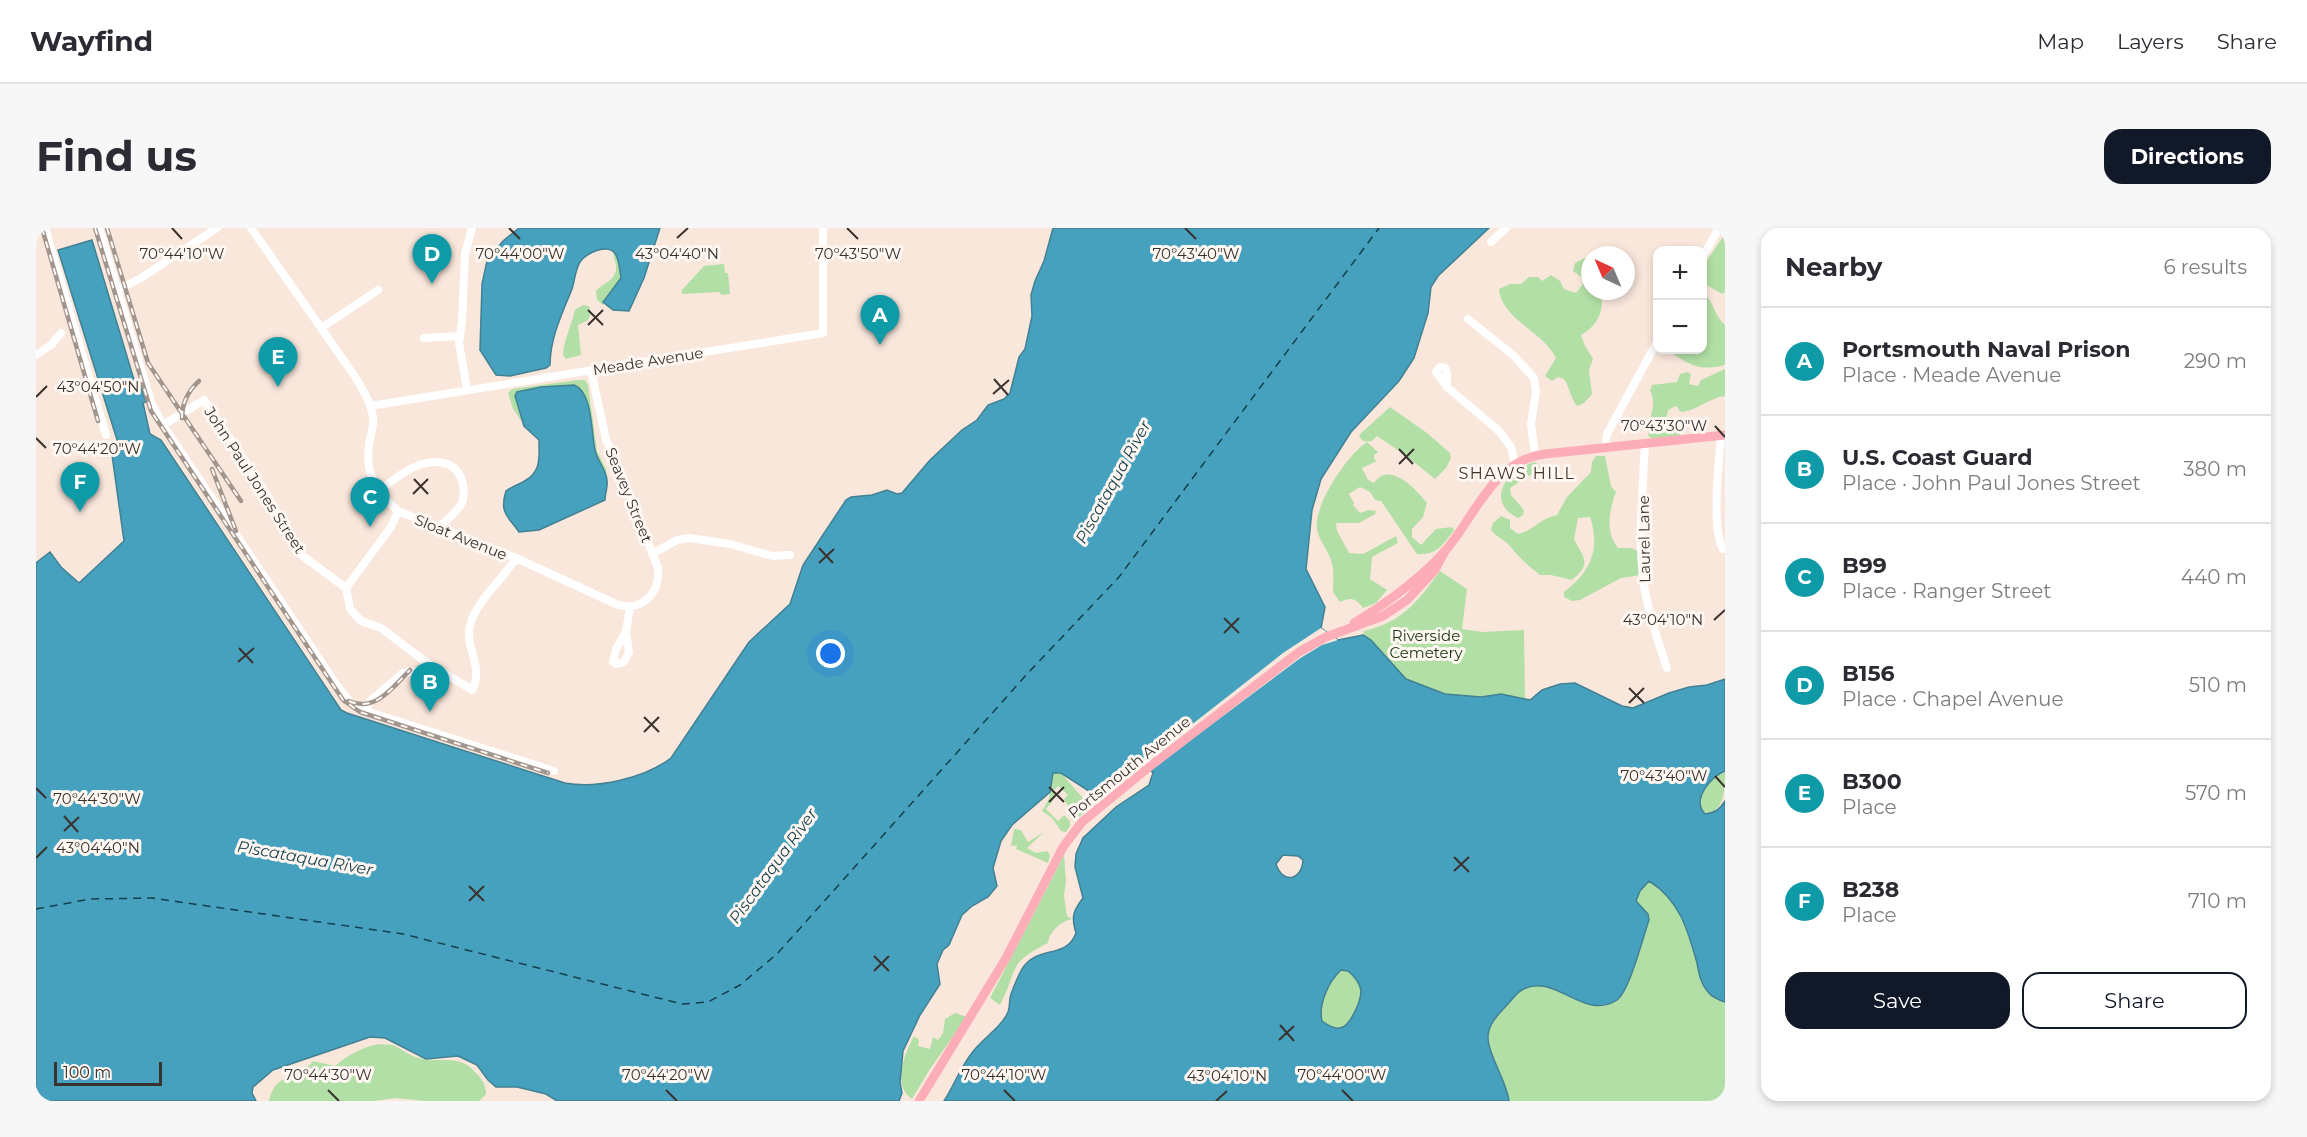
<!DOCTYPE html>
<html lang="en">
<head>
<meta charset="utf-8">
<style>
	body { margin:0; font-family:Montserrat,sans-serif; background:#f7f7f7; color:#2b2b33 }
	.controls { position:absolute; right:18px; top:18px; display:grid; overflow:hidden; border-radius:12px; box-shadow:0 3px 9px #0003 }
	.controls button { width:54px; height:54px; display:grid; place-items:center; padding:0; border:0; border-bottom:2px solid #e1e1e2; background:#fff; color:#2b2b33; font:30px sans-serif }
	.compass { position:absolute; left:1545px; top:18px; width:54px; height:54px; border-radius:50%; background:#fff; box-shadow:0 3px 9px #0003; rotate:316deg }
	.scale { position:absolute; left:18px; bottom:15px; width:108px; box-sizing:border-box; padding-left:6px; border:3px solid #39322e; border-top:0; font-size:16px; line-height:21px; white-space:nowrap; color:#39322e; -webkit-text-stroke:4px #fef7f2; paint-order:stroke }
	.you { position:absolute; left:795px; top:426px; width:21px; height:21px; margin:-15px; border:4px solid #fff; border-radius:50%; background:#1a73e8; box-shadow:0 0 0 9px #1a73e833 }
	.badge { display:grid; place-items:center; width:39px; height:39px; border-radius:50%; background:#111827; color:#fff; font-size:20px; font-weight:700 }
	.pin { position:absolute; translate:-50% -50px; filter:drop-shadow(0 2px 3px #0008) }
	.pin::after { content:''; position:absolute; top:32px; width:21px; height:18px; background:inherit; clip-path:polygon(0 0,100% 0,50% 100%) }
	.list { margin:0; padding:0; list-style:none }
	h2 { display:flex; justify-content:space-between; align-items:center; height:78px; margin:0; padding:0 24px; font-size:26px }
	h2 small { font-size:20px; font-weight:400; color:#7c7c81 }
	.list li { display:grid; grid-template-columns:39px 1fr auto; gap:18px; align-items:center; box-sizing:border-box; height:108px; padding:0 24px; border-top:2px solid #e1e1e2 }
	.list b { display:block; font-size:22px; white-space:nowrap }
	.list p { margin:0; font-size:20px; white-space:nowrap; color:#7c7c81 }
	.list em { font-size:20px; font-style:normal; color:#7c7c81 }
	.actions { display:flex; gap:12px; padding:18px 24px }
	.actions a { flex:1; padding:14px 0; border:2px solid #111827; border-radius:18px; text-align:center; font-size:21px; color:#111827 }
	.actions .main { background:#111827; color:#fff }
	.map { position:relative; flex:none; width:1689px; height:873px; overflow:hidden; border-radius:18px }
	header { display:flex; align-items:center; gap:36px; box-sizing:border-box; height:84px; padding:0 30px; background:#fff; border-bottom:2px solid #e1e1e2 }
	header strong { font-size:28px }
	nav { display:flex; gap:33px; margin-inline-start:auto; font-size:21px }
	.intro { display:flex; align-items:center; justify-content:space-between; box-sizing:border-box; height:144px; padding:0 36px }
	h1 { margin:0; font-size:42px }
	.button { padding:15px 27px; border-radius:18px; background:#111827; color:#fff; font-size:21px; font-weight:700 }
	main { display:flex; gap:36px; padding:0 36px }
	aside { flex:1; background:#fff; border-radius:18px; box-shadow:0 3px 9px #0003 }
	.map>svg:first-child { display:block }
	.green { fill:#b2dfa5 }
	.water { fill:#46a1be; stroke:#428093; stroke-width:1.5; fill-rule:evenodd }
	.pier { fill:#fae7dc }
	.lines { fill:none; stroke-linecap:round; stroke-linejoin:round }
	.ferry { stroke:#163f4c; stroke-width:1.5; stroke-dasharray:8 6; stroke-linecap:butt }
	.minor { stroke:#fff; stroke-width:8 }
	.major { stroke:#fcadb8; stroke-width:9 }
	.rail-casing { stroke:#a2958d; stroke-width:4.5 }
	.rail { stroke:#fef7f2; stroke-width:2; stroke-dasharray:7; stroke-linecap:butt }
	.ticks { fill:none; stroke:#39322e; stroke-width:2 }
	.labels { text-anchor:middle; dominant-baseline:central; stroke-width:6; stroke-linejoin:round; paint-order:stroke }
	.street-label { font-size:15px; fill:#39322e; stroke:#fef7f2 }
	.park-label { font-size:15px; fill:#16340b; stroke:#fef7f2 }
	.neighbourhood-label { font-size:16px; letter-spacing:1.5px; fill:#43342b; stroke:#fef7f2 }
	.water-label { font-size:16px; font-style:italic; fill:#163f4c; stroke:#fef7f2 }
	.ticks-label { font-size:15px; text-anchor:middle; fill:#39322e; stroke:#fef7f2; stroke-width:6; stroke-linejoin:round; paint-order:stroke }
</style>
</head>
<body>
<header>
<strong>Wayfind</strong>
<nav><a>Map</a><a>Layers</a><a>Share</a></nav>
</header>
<div class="intro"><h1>Find us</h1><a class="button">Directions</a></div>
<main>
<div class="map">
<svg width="1689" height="873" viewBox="0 0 1689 873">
	<rect width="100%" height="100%" fill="#fae7dc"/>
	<!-- green -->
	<path class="green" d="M1689 6V64L1686 66 1667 55V38Z
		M578 23 581 30 585 50 567 77 561 72 560 63C567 55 581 52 580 39 580 32 576 30 578 23Z
		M1549 30H1554V63H1568L1565 67C1569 83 1560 99 1545 107L1549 118 1557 131 1553 142 1556 166 1548 175 1541 178C1534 169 1534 160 1528 151L1522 149 1516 153 1509 148 1520 130C1507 103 1466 92 1463 61L1474 56H1485L1493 49H1502L1506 53 1515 47 1524 53 1528 61 1540 65 1547 56 1545 49 1537 43 1539 35Z
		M688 36 689 45H692L694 66 685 67 684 64 646 66V62L668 38Z
		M1667 64C1678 73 1678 88 1689 97V137C1659 144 1655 136 1630 122H1666Z
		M547 77 553 78 555 85 552 92 542 97 545 127 530 131 527 127C527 114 536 96 539 82Z
		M1689 141V168C1672 170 1661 183 1645 184L1640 178 1632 182 1630 193 1632 200H1641L1644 207C1636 213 1622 212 1613 209 1609 193 1623 178 1614 163L1616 157 1641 154 1644 146 1651 144 1655 146 1653 156 1662 158 1665 152Z
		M542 152H549L552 157 561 223 570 241 571 253 559 223 555 195 514 159H505L481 177 486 194 477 181 472 165 476 161Z
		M1354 179 1391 205 1414 225 1415 230 1410 240 1399 251 1369 227 1341 208 1336 213C1329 214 1326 214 1323 207Z
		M1331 214 1342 224 1338 227V231L1341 233 1326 240 1332 252 1338 255C1353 232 1380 261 1391 275L1387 289 1376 301V309L1385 317 1400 301 1416 299 1418 302C1408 316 1400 328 1381 326L1345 273 1339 272 1334 264 1324 259 1313 266 1318 275 1317 277 1324 285 1333 282 1340 283 1339 286 1323 295H1300L1301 303 1313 325 1327 326 1360 308 1362 315 1336 329 1334 351 1351 362 1340 375 1327 380C1320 370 1315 369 1304 374L1297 364C1297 350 1299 340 1293 327 1289 318 1282 310 1281 301 1277 278 1311 227 1331 214Z
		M1560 228H1569L1575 258 1580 264C1573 283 1569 304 1582 320H1595L1604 324V347L1585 350 1544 372 1536 373 1528 369V364C1554 344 1565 322 1554 289L1542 290 1538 311C1548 330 1556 336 1536 352L1515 347H1504C1492 338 1482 328 1473 317 1468 311 1461 310 1455 302L1457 295 1465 288 1474 292V300L1482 306C1497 303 1505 290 1521 287L1531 269 1555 244 1556 234Z
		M1499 234 1505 239 1502 246 1492 248 1474 260 1475 267 1488 282 1487 287 1482 290C1448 273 1471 241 1499 234Z
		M1404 343 1431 361 1426 401 1446 404 1488 402 1489 473 1465 466 1445 469 1409 466 1370 452 1335 412 1327 407 1328 403C1367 394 1382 373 1404 343Z
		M1689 543C1689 561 1689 584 1669 586 1655 572 1675 548 1689 543Z
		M1021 544 1025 545 1054 578 1040 592 1028 571 1032 567 1022 558 1017 563 1022 568 1019 567 1015 570 1017 573 1010 581 1022 593 1028 587 1034 593V598L1030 604 1025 603 1016 590 1006 583 1013 571 1017 545Z
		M978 601 985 602 992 614 1008 604 991 620 1000 625 1011 623 1014 627 1012 635 980 621 981 617 975 618Z
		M1028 627 1030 653 1028 668 1031 688 1036 691C1025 693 1013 704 1012 715 970 736 983 741 964 777L954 770Z
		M1613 653C1644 672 1652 702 1661 735 1663 746 1665 757 1673 765 1677 770 1683 772 1689 774V873H1473C1471 854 1451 824 1452 808 1453 795 1462 787 1470 778 1475 772 1480 765 1486 761 1518 743 1549 795 1581 771 1597 760 1607 705 1612 686L1600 673 1604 663Z
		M1305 742 1312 743C1318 748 1324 756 1325 763 1325 773 1314 799 1304 800 1298 801 1290 796 1286 793 1282 776 1293 753 1305 742Z
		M919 785 931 789 894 841 876 871C855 857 869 825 878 808L883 812 882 818 894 821 897 809 902 812 907 805 909 791Z
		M343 816C347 817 353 816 357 817 366 821 373 828 383 830 405 836 423 825 440 845 446 851 450 857 450 866L443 873H389L360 870 338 873H233C239 843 262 853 277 833L299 838C312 827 326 819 343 816Z"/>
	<!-- water -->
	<path class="water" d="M483 0H624L608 50 593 83 577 82 567 74 585 50C584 43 583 32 580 27 574 14 549 25 544 34 539 42 539 52 536 61 526 86 514 110 514 137L510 140 474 148 460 147 444 122 446 56 451 33 467 13Z
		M1017 0H1453L1402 48 1395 59 1392 85 1378 130 1363 153 1315 204 1285 251 1276 282 1270 341 1289 379 1285 400 1302 412 1327 407 1335 412 1370 451 1409 466 1445 469 1465 466 1494 472 1506 462 1524 456 1539 455 1586 478 1597 480 1633 465 1653 459 1671 457 1689 451V543C1675 548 1655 572 1669 586 1679 585 1684 581 1689 573V774C1683 772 1677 770 1673 765 1665 757 1663 746 1661 735 1652 703 1644 672 1613 653L1604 663 1600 673 1612 686 1613 692C1607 709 1594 762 1581 772 1548 794 1518 743 1486 762 1480 765 1475 773 1470 778 1462 787 1453 795 1452 808 1451 825 1471 854 1473 873H908C917 859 923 843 933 829 943 812 964 802 972 784 974 779 973 772 975 766 978 758 982 748 986 741 1002 716 1030 732 1040 705 1035 689 1037 683 1047 670L1039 639 1040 626 1047 610 1080 579 1113 557 1117 545 1108 534 1056 565 1025 545H1017L1014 564 976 597 965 613 957 640 961 658 952 669 936 678 926 687 913 717 907 722 901 736 904 756 884 787 867 823 864 854 866 865 863 873H521L510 866 481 859H460L452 852 441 837 422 828 390 831 349 810 334 809 237 842 217 859 216 865 220 873H0V335L14 324 25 339 43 355 88 313 76 227 82 215 22 22 56 12 99 155 103 154 110 174 107 175 114 206 125 212 305 482 311 485 529 555C561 561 609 550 635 530L713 414 754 376 767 337 810 272 815 269 836 267 851 262 861 266 866 265 894 232 926 202 941 192 952 177 968 171 974 165 983 129 989 121 996 88 995 67 999 53 1008 33ZM1247 627 1262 628 1267 632C1266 652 1247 657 1240 636ZM1305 742 1312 743C1318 748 1324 756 1325 763 1325 773 1314 799 1304 800 1298 801 1290 796 1286 793 1282 776 1293 753 1305 742Z
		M538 157C557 164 555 205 559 222 561 233 571 242 571 253 572 259 569 265 569 272L503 302 483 304C472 288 463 285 470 263 475 259 481 257 487 254 506 244 503 230 503 212L488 198 479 168 481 164 505 159Z"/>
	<!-- pier -->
	<path class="pier" d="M1285 400 1302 412 1286 417 1263 431 1115 542 1108 534 1247 425Z"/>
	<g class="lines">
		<!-- ferry -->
		<path class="ferry" d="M0 681 54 671 116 670 367 706 646 776 672 774 704 757 741 726 992 445 1083 349 1343 0"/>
		<!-- minor -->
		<path class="minor" d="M9 0 70 207
			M63 0 115 174 127 197 168 172 222 252 249 298 260 323 310 360 314 381 325 393 345 400 390 434 436 462C448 441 431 423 433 402 437 375 466 353 480 330
			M215 0 318 147C326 160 335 174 337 190 338 200 334 208 333 218 329 246 341 265 362 283L480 330 580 376C605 385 625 365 622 340L592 262 570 212 555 142
			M1455 14 1470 0
			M1666 30 1683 0
			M82 62 105 50 181 0
			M1432 91 1477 127 1498 150 1500 164 1495 196 1499 227
			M285 100 342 62
			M388 110 423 108
			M0 127 15 117 25 105
			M1411 159V145L1409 140 1404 139 1400 144 1411 159 1462 202 1475 219 1479 236
			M431 161 423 115 426 93 429 26 436 0
			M334 178 787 105V0
			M127 197 302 459 315 475 330 483 518 543
			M1685 208C1683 233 1675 300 1687 321
			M1609 215C1607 260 1602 306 1607 350 1611 381 1621 410 1631 440
			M1569 220 1571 206 1622 112
			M342 264C355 253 370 241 386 236 405 231 422 235 427 256 428 262 428 269 426 275 421 284 411 292 403 299
			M616 326 641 312 654 310 694 316 736 328 754 327
			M310 360 355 299 362 283
			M590 404 593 424 588 434 580 436 577 434 580 421 590 404 594 379
			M330 483 334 473 367 445 401 441"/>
		<!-- major -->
		<path class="major" d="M1318 395C1351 375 1383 352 1409 323 1439 289 1457 232 1509 226L1689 207
			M883 873 970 730 1027 619 1046 594 1113 539 1263 424 1290 409 1347 388 1371 372 1399 342 1409 323"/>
		<!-- rail casing -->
		<g class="rail-casing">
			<path id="rail" d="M6 0 62 193
				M59 0 115 183 307 472 324 484 512 545
				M71 0 112 135 205 273
				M146 190C146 174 152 163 163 153
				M176 241 200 303
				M313 473C339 485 357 459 374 442"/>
		</g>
		<!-- rail -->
		<use href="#rail" class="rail"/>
	</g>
	<!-- ticks -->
	<path class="ticks" d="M136 0 146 11M473 0 484 11M811 0 822 11M1149 0 1160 11M641 10 652 0M552 82 567 97M552 97 567 82M958 151 972 167M957 166 973 152M0 169 11 158M1679 198 1689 209M0 210 10 220M1363 221 1377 236M1363 236 1378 221M378 251 392 266M377 266 392 251M783 320 797 335M783 335 798 321M1188 390 1203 405M1678 392 1689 382M1188 405 1203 390M203 420 217 435M202 434 218 420M1593 460 1608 475M1593 475 1608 460M608 489 623 504M608 504 623 489M1679 548 1689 559M1013 559 1028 574M0 560 10 570M1013 574 1028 559M28 588 42 604M28 603 43 589M1418 629 1433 644M0 630 11 619M1418 643 1433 629M433 658 448 673M433 673 448 658M838 728 853 743M838 743 853 728M1244 797 1258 813M1243 812 1258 798M292 862 303 873M630 862 641 873M968 862 979 873M1306 862 1317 873M1180 873 1191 863"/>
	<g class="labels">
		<!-- street labels -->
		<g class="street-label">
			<text transform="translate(612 133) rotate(-9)">Meade Avenue</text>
			<text transform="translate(219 252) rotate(57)">John Paul Jones Street</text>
			<text transform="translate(593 267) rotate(68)">Seavey Street</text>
			<text transform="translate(425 309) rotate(22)">Sloat Avenue</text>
			<text transform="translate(1608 311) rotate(-91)">Laurel Lane</text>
			<text transform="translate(1093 539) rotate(-39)">Portsmouth Avenue</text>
		</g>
		<!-- park labels -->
		<g class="park-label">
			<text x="1390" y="407">Riverside<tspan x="1390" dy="17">Cemetery</tspan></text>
		</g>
		<!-- neighbourhood labels -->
		<g class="neighbourhood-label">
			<text x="1481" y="245">SHAWS HILL</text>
		</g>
		<!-- water labels -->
		<g class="water-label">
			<text transform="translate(1077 254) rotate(-61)">Piscataqua River</text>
			<text transform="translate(269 630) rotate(10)">Piscataqua River</text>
			<text transform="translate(737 638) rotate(-54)">Piscataqua River</text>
		</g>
	</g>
	<g class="ticks-label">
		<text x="641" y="31">43°04'40"N</text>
		<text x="146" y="31">70°44'10"W</text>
		<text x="484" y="31">70°44'00"W</text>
		<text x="822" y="31">70°43'50"W</text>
		<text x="1160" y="31">70°43'40"W</text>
		<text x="62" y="164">43°04'50"N</text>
		<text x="1628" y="203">70°43'30"W</text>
		<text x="61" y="226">70°44'20"W</text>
		<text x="1627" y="397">43°04'10"N</text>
		<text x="1628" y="553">70°43'40"W</text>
		<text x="61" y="576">70°44'30"W</text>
		<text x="62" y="625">43°04'40"N</text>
		<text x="292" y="852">70°44'30"W</text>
		<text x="630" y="852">70°44'20"W</text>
		<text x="968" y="852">70°44'10"W</text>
		<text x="1306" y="852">70°44'00"W</text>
		<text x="1191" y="853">43°04'10"N</text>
	</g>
</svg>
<div class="controls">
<button>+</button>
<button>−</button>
</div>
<svg class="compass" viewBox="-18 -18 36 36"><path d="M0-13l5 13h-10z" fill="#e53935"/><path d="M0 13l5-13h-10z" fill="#7c7c81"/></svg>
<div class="scale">100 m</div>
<div class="you"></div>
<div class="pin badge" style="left:844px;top:117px;background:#0f9aa8">A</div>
<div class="pin badge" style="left:394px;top:484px;background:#0f9aa8">B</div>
<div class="pin badge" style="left:334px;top:299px;background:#0f9aa8">C</div>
<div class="pin badge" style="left:396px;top:56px;background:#0f9aa8">D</div>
<div class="pin badge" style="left:242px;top:159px;background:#0f9aa8">E</div>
<div class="pin badge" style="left:44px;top:284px;background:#0f9aa8">F</div>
</div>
<aside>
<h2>Nearby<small>6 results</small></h2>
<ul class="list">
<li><span class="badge" style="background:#0f9aa8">A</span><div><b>Portsmouth Naval Prison</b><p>Place · Meade Avenue</p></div><em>290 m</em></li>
<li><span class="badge" style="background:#0f9aa8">B</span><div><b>U.S. Coast Guard</b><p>Place · John Paul Jones Street</p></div><em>380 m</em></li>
<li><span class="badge" style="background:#0f9aa8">C</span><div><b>B99</b><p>Place · Ranger Street</p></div><em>440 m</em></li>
<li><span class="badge" style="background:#0f9aa8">D</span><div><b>B156</b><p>Place · Chapel Avenue</p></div><em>510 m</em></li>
<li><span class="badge" style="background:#0f9aa8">E</span><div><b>B300</b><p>Place</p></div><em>570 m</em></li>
<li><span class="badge" style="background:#0f9aa8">F</span><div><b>B238</b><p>Place</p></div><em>710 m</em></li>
</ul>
<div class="actions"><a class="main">Save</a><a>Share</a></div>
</aside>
</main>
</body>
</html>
